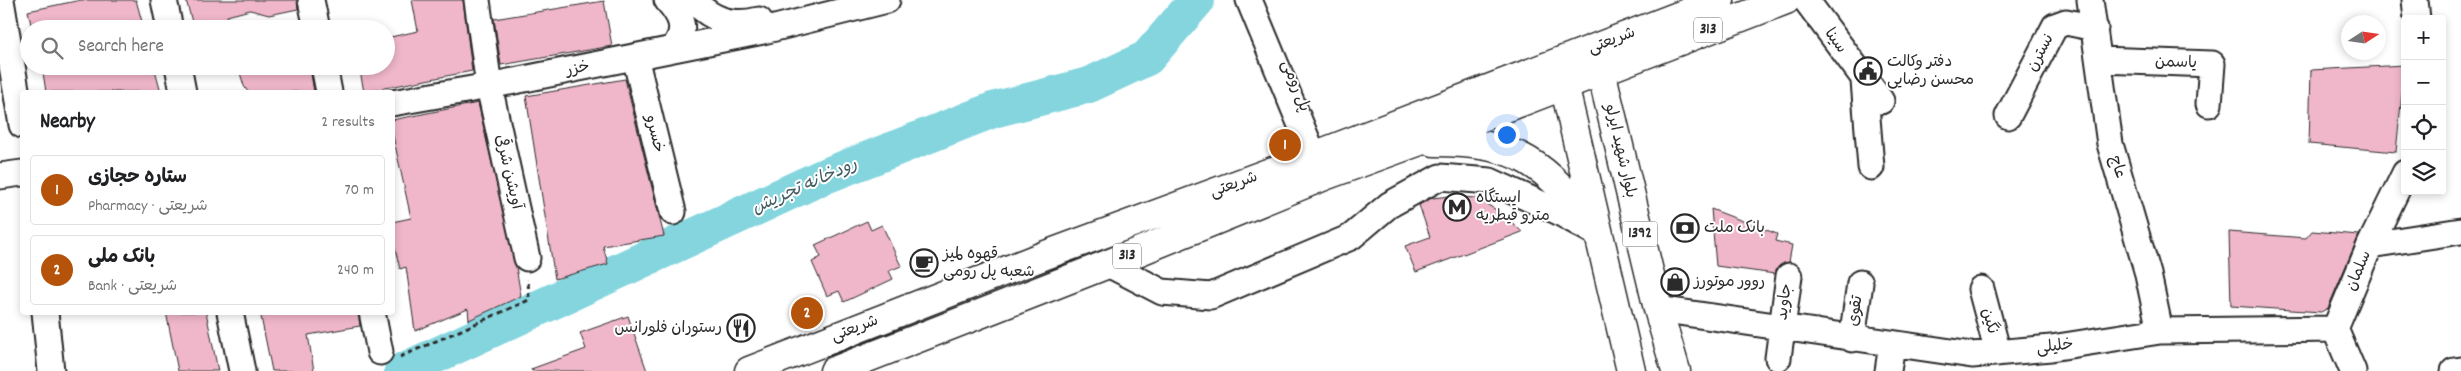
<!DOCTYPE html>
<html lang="en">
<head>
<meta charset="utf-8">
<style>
	body { margin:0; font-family:Dekko,"Playpen Sans Arabic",sans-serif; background:#f2f2f2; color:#202124 }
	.controls { position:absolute; right:15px; top:15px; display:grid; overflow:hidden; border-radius:5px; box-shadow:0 2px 8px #0003 }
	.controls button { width:45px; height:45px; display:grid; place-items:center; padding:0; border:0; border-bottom:1px solid #e0e0e0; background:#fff; color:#202124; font:25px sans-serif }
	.compass { position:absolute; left:2341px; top:15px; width:45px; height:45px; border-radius:50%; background:#fff; box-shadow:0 2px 8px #0003; rotate:78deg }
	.you { position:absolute; left:1506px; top:134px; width:18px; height:18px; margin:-12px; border:4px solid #fff; border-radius:50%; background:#1a73e8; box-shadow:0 0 0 8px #1a73e833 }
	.badge { display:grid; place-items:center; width:32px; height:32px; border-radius:50%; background:#b45309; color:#fff; font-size:16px; font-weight:700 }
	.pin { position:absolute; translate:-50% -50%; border:2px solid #fff; box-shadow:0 1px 5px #0006 }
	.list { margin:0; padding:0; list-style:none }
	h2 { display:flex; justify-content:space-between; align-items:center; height:65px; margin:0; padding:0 20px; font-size:21px }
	h2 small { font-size:16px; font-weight:400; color:#757577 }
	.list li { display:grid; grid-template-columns:32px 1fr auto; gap:15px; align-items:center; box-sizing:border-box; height:70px; margin:0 10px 10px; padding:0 10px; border:1px solid #e0e0e0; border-radius:5px }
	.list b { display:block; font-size:19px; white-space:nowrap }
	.list p { margin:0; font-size:16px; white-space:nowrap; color:#757577 }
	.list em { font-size:16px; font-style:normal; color:#757577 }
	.icon { flex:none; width:28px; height:28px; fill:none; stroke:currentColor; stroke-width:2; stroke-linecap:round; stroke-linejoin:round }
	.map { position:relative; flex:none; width:2461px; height:371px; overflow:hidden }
	.search { position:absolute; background:#fff; box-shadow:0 2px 8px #0003; left:20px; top:20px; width:375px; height:55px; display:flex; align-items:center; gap:12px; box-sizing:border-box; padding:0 18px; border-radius:28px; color:#757577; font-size:19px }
	.panel { position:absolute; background:#fff; box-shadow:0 2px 8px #0003; left:20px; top:90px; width:375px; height:225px; border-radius:5px }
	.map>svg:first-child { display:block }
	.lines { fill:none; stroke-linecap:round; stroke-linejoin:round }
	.river { stroke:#84d5de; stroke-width:36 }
	.building { fill:#f0b7ca; stroke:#2b2b2b }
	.minor-casing { stroke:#2b2b2b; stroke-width:29 }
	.major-casing { stroke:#2b2b2b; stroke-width:31 }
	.path { stroke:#2b2b2b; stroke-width:3; stroke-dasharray:5 4; stroke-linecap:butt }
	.minor { stroke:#fff; stroke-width:25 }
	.major { stroke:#fff; stroke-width:28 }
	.labels { text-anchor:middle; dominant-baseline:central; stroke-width:4; stroke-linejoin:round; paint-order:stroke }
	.shield { fill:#fff; stroke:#6b6b6b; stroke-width:1 }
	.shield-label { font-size:15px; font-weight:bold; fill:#2b2b2b }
	.street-label { font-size:16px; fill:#2b2b2b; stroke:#fff }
	.poi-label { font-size:16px; fill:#2b2b2b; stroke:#fff; text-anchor:start }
	.water-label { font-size:18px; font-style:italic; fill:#465e61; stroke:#fff }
</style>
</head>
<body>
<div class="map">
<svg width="2461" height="371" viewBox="0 0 2461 371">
	<rect width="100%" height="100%" fill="#fff"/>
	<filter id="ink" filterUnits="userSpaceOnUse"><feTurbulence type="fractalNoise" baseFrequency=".02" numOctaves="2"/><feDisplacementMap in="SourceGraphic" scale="10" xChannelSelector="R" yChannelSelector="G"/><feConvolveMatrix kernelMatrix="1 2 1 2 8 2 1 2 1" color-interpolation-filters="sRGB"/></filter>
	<g filter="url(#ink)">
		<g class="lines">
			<!-- river -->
			<path class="river" d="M402 371 820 178 993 110 1089 85 1147 58 1197 0"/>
		</g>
		<!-- building -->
		<path class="building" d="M81 0H136L144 29H32L28 11Z
			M186 0H297L298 9 269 15 250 10 227 16 229 21 211 26 212 29H194Z
			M412 0H463L472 71 364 92 359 66H386V38L418 31Z
			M604 1 612 46 501 65 494 19Z
			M2405 65 2396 152 2309 144 2311 70Z
			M42 66H154L161 92H46Z
			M269 66H300L301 70 310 68 314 92H248L244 86 240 73Z
			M625 79 664 236 603 246 608 264 555 279 526 96Z
			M478 103 516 267 521 296 469 320 468 309 415 331 406 267 400 269 392 237V222L411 218 392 131V120Z
			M1450 196 1475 198 1502 213 1522 232 1416 272 1405 246 1430 237 1419 205 1432 198Z
			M1711 209 1777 234 1775 241 1792 245 1789 262 1778 267 1775 274 1716 266Z
			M867 221 871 230 882 225 901 266 889 271 893 279 844 302 839 291 827 296 812 262 821 257 815 245Z
			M2312 231 2359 235 2328 308 2321 312 2231 306 2229 232 2306 238Z
			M166 312H206L218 371H178Z
			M260 312H358L360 326 308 335 314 371H272Z
			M628 316 647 371H532L531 369 586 349 580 333Z"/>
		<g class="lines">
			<!-- minor casing -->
			<g class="minor-casing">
				<path id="minor" d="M1 0 22 125
					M164 0 170 29
					M311 0 317 29
					M477 0 489 86 527 258
					M667 0C682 17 688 30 673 49
					M692 0C713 20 730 27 759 20
					M1249 0 1310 147 1319 154
					M1806 0 1881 101
					M2090 0 2110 144 2148 274 2160 331
					M2415 0 2417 19
					M635 57 673 212
					M2100 60 2212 64 2209 104
					M178 66 183 92
					M324 66 329 92
					M1864 81 1871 167
					M392 103 489 86 763 31 887 0
					M2008 116 2055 26 2066 22 2095 28
					M0 176 22 173
					M2370 245 2461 231
					M1108 264 1162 292 1211 296 1351 237 1389 205 1440 177 1490 181 1559 212 1598 234
					M1981 289 1998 353
					M1658 309 1972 355 2051 348 2160 331 2335 329
					M45 312 51 371
					M230 312 242 371
					M372 312 380 352
					M1852 339 1860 283
					M1778 358 1789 276
					M1888 371 1892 344
					M2353 371 2335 329 2370 245 2405 173
					M2454 371 2461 370"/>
			</g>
			<!-- major casing -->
			<g class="major-casing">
				<path id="major" d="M1593 53 1604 83 1658 309 1676 371
					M1558 68 1564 85 1631 371
					M1434 142C1520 142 1544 163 1596 229
					M749 371 1043 256 1319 154 1720 0
					M834 371 1108 264 1327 175 1420 141 1786 0"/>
			</g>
			<!-- path -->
			<path class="path" d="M400 357 529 300 528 279"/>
			<!-- minor -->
			<use href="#minor" class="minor"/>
			<!-- major -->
			<use href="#major" class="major"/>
		</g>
	</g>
	<!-- icons -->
	<defs>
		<g id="civic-ring" transform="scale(1.4375)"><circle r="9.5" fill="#fff" stroke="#2b2b2b" stroke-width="1.5"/><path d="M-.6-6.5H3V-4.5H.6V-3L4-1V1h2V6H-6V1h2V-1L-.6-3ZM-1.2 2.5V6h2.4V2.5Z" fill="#2b2b2b"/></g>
		<g id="metro-ring" transform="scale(1.4375)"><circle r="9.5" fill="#fff" stroke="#2b2b2b" stroke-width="1.5"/><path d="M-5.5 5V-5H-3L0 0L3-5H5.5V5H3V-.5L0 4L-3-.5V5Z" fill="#2b2b2b"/></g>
		<g id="bank-ring" transform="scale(1.4375)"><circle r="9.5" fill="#fff" stroke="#2b2b2b" stroke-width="1.5"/><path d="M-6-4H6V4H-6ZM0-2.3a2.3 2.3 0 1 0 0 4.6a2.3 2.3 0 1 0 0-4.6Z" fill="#2b2b2b"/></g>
		<g id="cafe-ring" transform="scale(1.4375)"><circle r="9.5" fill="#fff" stroke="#2b2b2b" stroke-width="1.5"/><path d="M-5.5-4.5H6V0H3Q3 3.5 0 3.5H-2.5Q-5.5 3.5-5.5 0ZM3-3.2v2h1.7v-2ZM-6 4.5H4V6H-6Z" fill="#2b2b2b"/></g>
		<g id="shop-ring" transform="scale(1.4375)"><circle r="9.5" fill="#fff" stroke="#2b2b2b" stroke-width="1.5"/><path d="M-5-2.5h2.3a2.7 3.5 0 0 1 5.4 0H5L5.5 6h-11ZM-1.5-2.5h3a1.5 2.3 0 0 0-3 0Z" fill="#2b2b2b"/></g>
		<g id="restaurant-ring" transform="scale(1.4375)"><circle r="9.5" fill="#fff" stroke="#2b2b2b" stroke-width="1.5"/><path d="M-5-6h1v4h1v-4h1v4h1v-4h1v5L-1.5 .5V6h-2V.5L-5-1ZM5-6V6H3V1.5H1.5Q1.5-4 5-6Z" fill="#2b2b2b"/></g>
	</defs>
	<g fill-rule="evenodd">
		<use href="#civic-ring" x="1868" y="71"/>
		<use href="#metro-ring" x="1457" y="207"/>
		<use href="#bank-ring" x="1685" y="228"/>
		<use href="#cafe-ring" x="924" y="263"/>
		<use href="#shop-ring" x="1675" y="282"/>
		<use href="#restaurant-ring" x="741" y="328"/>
	</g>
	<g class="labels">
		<!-- shield labels -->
		<g class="shield">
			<rect x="1694" y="17.5" width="28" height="25" rx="4"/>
			<rect x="1622.5" y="221.5" width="35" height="25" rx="4"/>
			<rect x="1113" y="243.5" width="28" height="25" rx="4"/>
		</g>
		<g class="shield-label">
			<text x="1708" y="30">313</text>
			<text x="1640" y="234">1392</text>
			<text x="1127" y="256">313</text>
		</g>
		<!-- street labels -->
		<g class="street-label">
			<text transform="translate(1612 41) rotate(-21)">شریعتی</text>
			<text transform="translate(1835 41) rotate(54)">سینا</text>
			<text transform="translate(2041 53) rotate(-62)">نسترن</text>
			<text transform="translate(2176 63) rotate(2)">یاسمن</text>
			<text transform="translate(578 69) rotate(-11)">خزر</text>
			<text transform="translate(1295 86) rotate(69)">پل رومی</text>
			<text transform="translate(654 134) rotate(76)">خسرو</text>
			<text transform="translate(1620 151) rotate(77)">بلوار شهید ایرلو</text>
			<text transform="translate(2117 167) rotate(74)">عاج</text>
			<text transform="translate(508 172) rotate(77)">آویشن شرقی</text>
			<text transform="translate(1234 185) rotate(-20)">شریعتی</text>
			<text transform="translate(2359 271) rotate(-67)">سلمان</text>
			<text transform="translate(1785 302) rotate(-83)">جاوید</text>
			<text transform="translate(1856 311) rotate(-82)">تقوی</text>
			<text transform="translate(1989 321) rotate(75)">نگین</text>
			<text transform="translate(855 329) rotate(-21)">شریعتی</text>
			<text transform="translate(2055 347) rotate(-7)">خلیلی</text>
		</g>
		<!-- poi labels -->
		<g class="poi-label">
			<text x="1887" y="62">دفتر وکالت<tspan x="1887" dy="18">محسن رضایی</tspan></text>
			<text x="1476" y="198">ایستگاه<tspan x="1476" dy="18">مترو قیطریه</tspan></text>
			<text x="1704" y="228">بانک ملت</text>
			<text x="943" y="254">قهوه لمیز<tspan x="943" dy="18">شعبه پل رومی</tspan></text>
			<text x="1694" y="282">روور موتورز</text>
			<text x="722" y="328" text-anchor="end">رستوران فلورانس</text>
		</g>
		<!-- water labels -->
		<g class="water-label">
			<text transform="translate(805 187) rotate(-24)">رودخانه تجریش</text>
		</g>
	</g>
</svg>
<div class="controls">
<button>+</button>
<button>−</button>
<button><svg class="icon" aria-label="locate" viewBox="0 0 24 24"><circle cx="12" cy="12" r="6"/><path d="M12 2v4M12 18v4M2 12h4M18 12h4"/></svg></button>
<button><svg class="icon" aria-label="layers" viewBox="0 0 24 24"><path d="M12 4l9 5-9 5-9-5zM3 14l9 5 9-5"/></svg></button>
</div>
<svg class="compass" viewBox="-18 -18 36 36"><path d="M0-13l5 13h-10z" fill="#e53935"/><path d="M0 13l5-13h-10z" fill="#757577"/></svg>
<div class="you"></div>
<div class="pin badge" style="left:1285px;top:145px">1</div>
<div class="pin badge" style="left:807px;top:313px">2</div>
<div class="search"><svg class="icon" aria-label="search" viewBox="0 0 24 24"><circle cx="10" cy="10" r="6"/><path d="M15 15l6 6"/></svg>Search here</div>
<section class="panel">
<h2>Nearby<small>2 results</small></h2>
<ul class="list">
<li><span class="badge">1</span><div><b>ستاره حجازی</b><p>Pharmacy · شریعتی</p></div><em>70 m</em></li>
<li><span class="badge">2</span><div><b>بانک ملی</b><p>Bank · شریعتی</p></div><em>240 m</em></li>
</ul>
</section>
</div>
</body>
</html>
